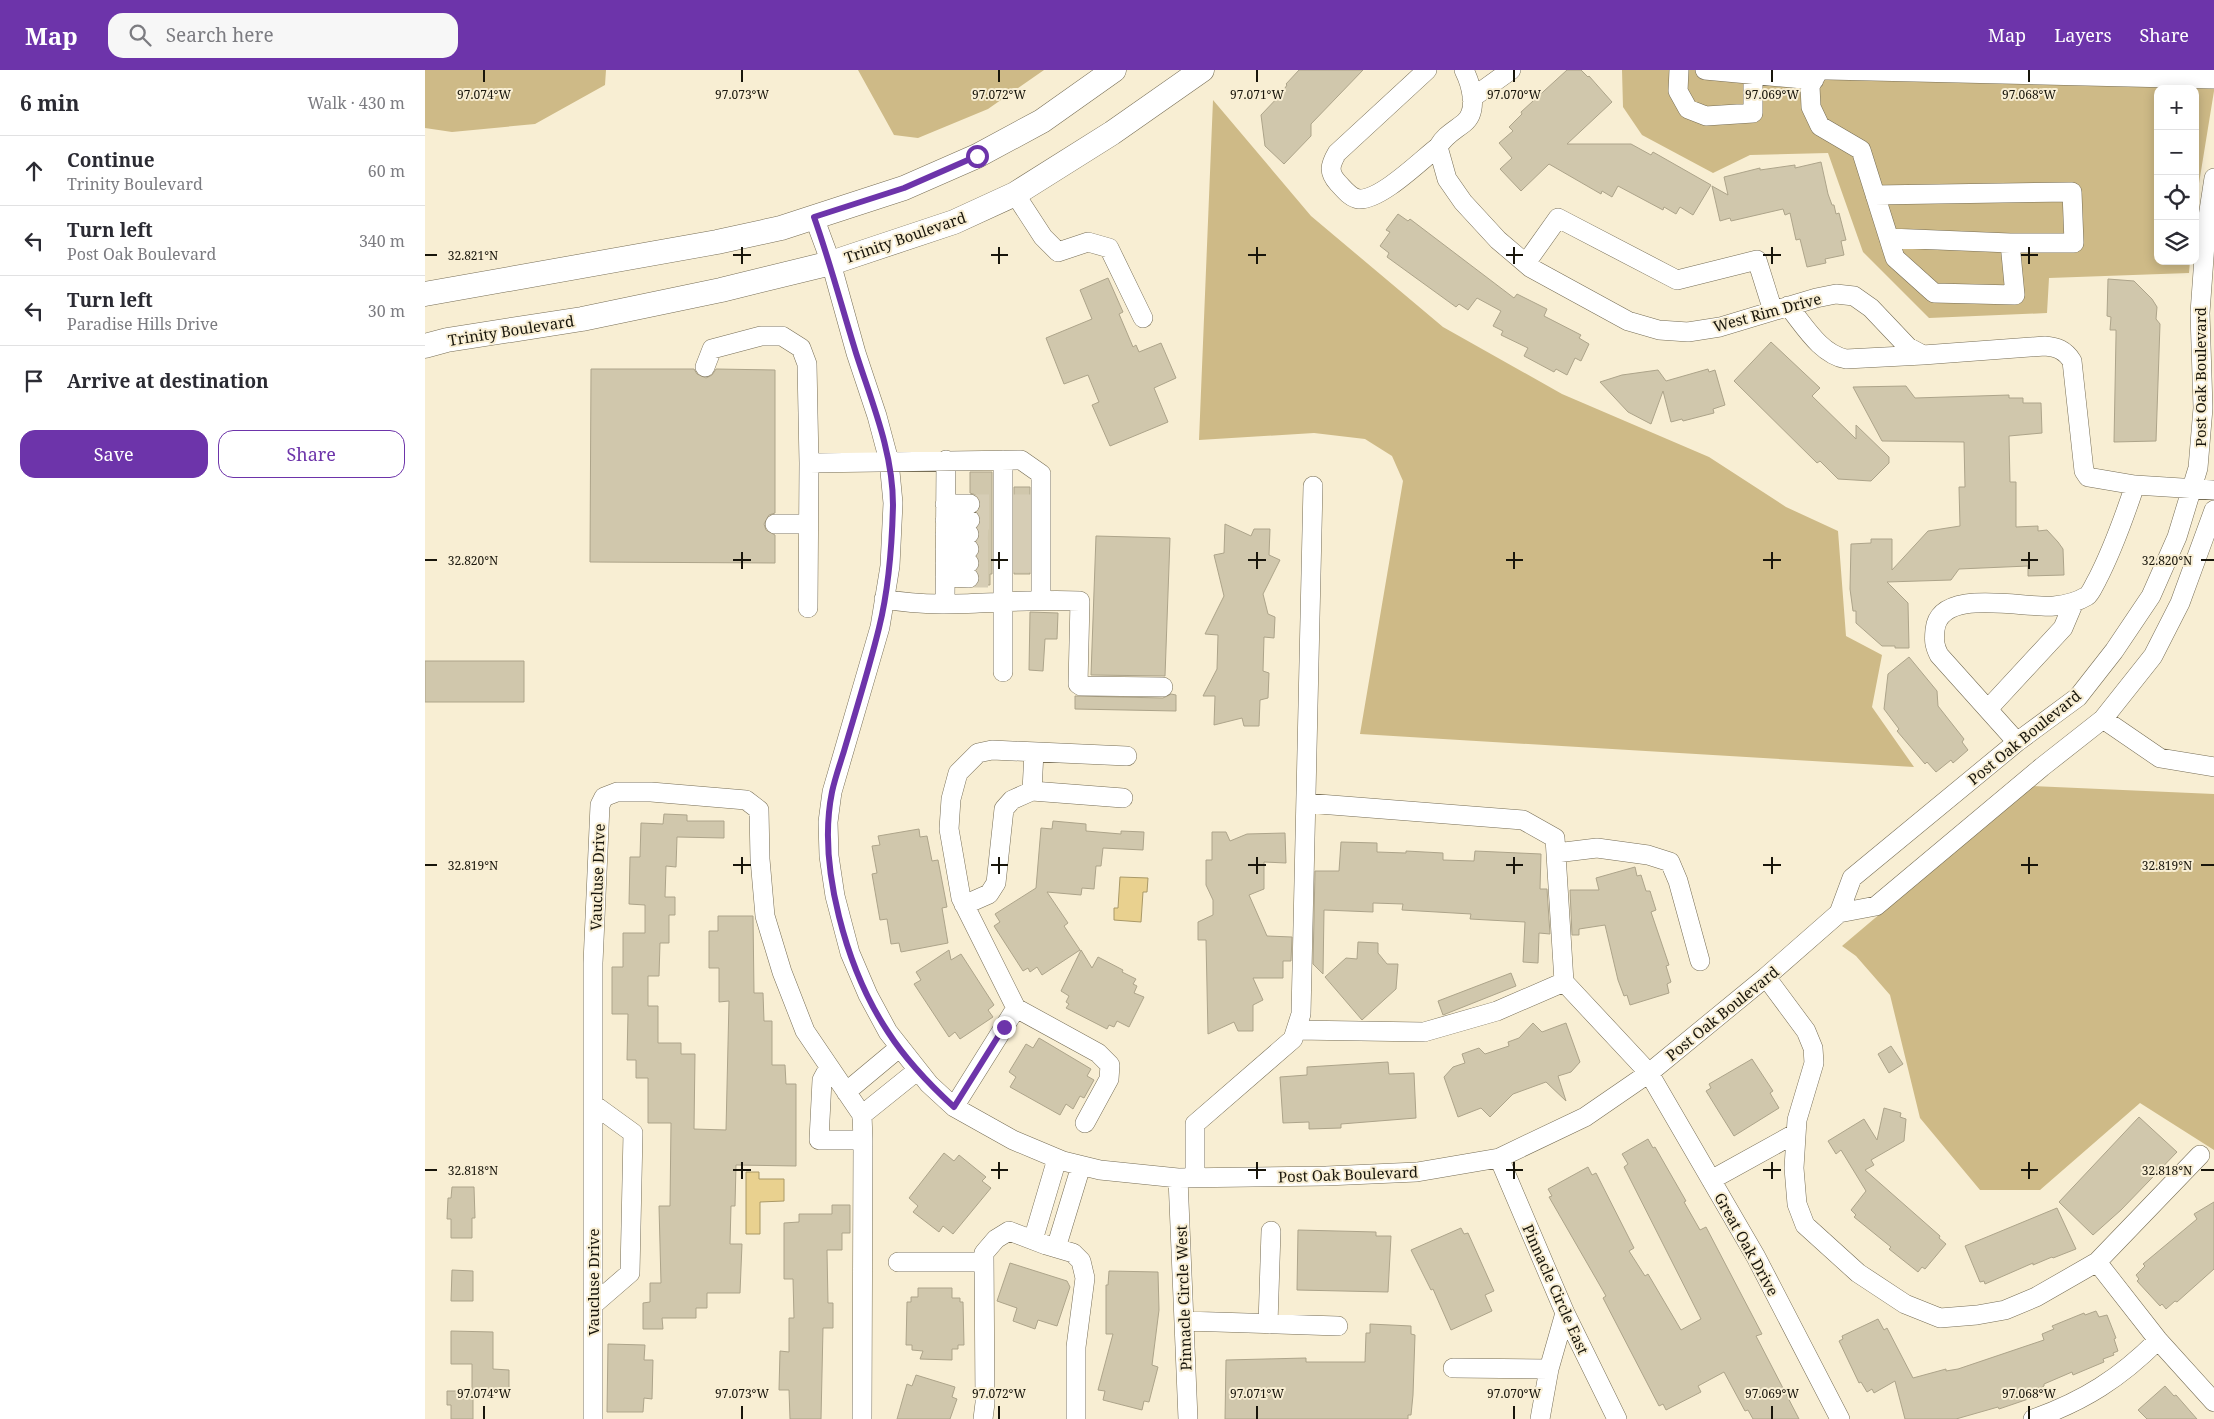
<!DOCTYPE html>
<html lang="en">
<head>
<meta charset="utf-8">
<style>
	body { margin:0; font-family:"Noto Serif",serif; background:#f7f7f7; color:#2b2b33 }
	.controls { position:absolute; right:15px; top:15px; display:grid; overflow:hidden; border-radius:10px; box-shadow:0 2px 12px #0003 }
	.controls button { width:45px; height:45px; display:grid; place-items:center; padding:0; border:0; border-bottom:1px solid #e1e1e2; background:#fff; color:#2b2b33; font:25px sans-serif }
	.stop { position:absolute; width:15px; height:15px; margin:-11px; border:4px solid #6d34aa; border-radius:50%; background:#fff }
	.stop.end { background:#6d34aa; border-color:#fff; box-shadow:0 1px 5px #0008 }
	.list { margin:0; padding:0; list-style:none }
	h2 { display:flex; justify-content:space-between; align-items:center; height:65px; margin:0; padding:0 20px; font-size:21px }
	h2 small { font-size:16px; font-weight:400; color:#7c7c81 }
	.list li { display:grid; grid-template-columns:32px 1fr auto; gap:15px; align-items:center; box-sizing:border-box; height:70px; padding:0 20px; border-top:1px solid #e1e1e2 }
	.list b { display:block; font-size:19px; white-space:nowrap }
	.list p { margin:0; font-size:16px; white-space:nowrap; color:#7c7c81 }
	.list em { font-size:16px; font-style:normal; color:#7c7c81 }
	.actions { display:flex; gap:10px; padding:15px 20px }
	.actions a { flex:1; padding:11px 0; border:1px solid #6d34aa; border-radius:15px; text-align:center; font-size:18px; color:#6d34aa }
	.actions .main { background:#6d34aa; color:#fff }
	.icon { flex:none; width:28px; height:28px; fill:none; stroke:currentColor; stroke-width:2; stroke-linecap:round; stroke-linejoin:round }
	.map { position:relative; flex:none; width:1789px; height:1349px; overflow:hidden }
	header { display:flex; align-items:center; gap:30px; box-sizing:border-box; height:70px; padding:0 25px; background:#6d34aa; color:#fff }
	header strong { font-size:24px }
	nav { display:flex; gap:28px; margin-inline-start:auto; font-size:18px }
	.search { width:350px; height:45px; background:#f7f7f7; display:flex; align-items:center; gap:12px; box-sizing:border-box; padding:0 18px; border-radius:15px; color:#7c7c81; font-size:19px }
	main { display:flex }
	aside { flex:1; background:#fff }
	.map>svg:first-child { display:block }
	.green { fill:#ceba87 }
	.water { fill:#e9d18f; stroke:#aa9967 }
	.building { fill:#d0c7ac; stroke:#ada48a }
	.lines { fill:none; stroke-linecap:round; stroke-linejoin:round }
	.minor-tunnel { stroke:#d6cdb5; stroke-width:19; stroke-dasharray:19 9; stroke-linecap:butt }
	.minor-casing { stroke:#766d55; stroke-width:20 }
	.major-casing { stroke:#766d55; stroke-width:25 }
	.minor { stroke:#fff; stroke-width:19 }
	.major { stroke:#fff; stroke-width:24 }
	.route { stroke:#6d34aa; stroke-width:6 }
	.ticks { fill:none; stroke:#18150b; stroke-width:2 }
	.labels { text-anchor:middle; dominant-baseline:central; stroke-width:4; stroke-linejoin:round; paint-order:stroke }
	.street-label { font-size:15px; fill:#18150b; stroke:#f8eed3 }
	.ticks-label { font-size:12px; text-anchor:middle; fill:#18150b; stroke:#f8eed3; stroke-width:4; stroke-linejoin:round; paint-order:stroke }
</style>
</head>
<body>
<header>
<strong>Map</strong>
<div class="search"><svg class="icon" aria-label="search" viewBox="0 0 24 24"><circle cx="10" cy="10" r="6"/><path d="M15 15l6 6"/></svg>Search here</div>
<nav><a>Map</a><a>Layers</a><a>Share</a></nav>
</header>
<main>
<aside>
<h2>6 min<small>Walk · 430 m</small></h2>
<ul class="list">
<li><svg class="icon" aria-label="ahead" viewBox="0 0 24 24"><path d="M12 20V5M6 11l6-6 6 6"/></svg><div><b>Continue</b><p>Trinity Boulevard</p></div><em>60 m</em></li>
<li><svg class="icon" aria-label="left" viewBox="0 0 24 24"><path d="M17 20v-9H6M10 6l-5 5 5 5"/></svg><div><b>Turn left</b><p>Post Oak Boulevard</p></div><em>340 m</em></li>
<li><svg class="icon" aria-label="left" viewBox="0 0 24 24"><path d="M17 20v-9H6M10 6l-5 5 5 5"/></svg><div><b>Turn left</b><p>Paradise Hills Drive</p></div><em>30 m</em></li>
<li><svg class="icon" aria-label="arrive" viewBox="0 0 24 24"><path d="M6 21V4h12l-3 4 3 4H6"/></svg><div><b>Arrive at destination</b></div></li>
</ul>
<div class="actions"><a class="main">Save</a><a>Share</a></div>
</aside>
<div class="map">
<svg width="1789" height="1349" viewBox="0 0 1789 1349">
	<rect width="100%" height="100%" fill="#f8eed3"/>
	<!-- green -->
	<path class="green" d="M0 0H181L180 15 110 54 27 62 0 58Z
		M433 0H619L563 39 493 68 469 65Z
		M1197 0H1789V21L1770 138V19H1733V191H1765L1764 203 1624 208 1622 243 1504 248 1438 182 1403 83 1325 85 1288 103 1217 65 1198 37Z
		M788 30 886 146 1018 257 1137 324 1284 387 1361 437 1413 461 1421 566 1457 585 1447 637 1489 697 935 664 978 411 967 386 940 369 889 363 774 370Z
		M1606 716 1789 724V1080L1715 1033 1615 1120H1555L1495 1048 1465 925 1431 886 1417 876Z"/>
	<!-- water -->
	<path class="water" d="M695 807 723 808 722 822H718L716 852 689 850V838H693Z
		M321 1102H334V1109H359V1131L335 1132V1164H321Z"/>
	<!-- building -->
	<path class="building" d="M874 0H938L886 54V66L859 94 840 76 836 45 856 24 862 15 861 14Z
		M1142 0H1156L1163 7 1164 6 1187 32 1142 74H1206L1226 85 1228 82 1286 115 1268 145 1255 137 1251 144 1239 137 1238 140 1193 116 1187 127 1177 121 1176 124 1124 94 1096 121 1075 99 1087 88 1074 73 1088 61 1084 57 1097 44 1096 42Z
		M1396 92 1403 124 1407 135H1409L1411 144 1414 143 1421 170 1416 171 1419 185 1400 189 1401 193 1382 197 1375 169 1371 170 1365 143 1360 145 1358 139 1306 151 1305 148 1295 151 1287 116 1303 125 1299 107 1335 98V100L1370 95V98Z
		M973 144 983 151 985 149 1089 228 1092 224 1122 239 1119 246 1156 265 1154 268 1164 274 1156 291 1150 288 1142 305 1131 299 1129 302 1099 286 1103 278 1076 265 1078 261 1068 256 1076 241 1052 228 1043 240 1034 234 1031 237 962 187 964 183 955 176 965 162 961 160Z
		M683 208 698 242 694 244 708 277 711 275 714 282 736 273 751 308 729 318 743 352 685 376 667 335 674 332 663 305 639 314 621 268 667 249 655 220Z
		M1683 209 1709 211 1727 229 1732 237 1731 249 1735 254 1731 371 1689 372 1691 266V260H1685L1686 247 1682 246Z
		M1346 272 1395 318 1387 326 1431 369V355L1464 387V393L1446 411 1413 409 1395 391 1392 393 1309 311Z
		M166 299H269L272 304 281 308 287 305 291 299 350 300V443L344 445 339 454 341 460 350 465V493L165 492Z
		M1283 299 1284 302 1290 300 1300 335 1288 339 1289 343 1258 351 1257 349 1246 352 1238 321 1226 354 1203 342 1175 312 1197 305 1233 300 1241 311Z
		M1481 316 1490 328 1584 325V328H1598V333H1616L1617 363 1584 366 1585 412H1591V457L1613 456V461L1622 460 1633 472 1638 479 1639 505 1603 506V496L1534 499 1526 510 1462 512 1483 533 1484 578H1470V576H1457L1431 553V541H1428L1425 519 1426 474 1446 473V469H1467V500L1503 461 1535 456 1534 417H1540L1539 372 1457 371 1428 317Z
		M545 402H567V504H565V515H553L555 508 552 500 555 493 552 486 555 479 552 472 555 464 553 458 556 450 552 442 556 434 551 425 545 423Z
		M589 417H605V504H589Z
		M800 454 826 466 829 459H845L844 485 855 490 838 524 843 544 850 547 849 568 839 567 838 601 844 603 843 628 835 630 834 656H819L817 648 789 655 790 626H778L792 599 793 565 780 564 799 526 789 485 799 483Z
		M671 466 745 468 740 606 666 605Z
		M605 542 633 543 632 569H620L618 601 604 600Z
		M1484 587 1512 621 1513 636 1539 669 1537 672 1543 680 1528 693 1526 690 1511 702 1502 692 1500 694 1472 661 1474 659 1459 639 1463 604Z
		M0 591H99V632H0Z
		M746 624 751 625V641L650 639V626L738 628Z
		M239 744 262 745V751H299V768L252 767 251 797 241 796 240 827H250V845H244V873H235L234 906H223V936H233V973H256V984H270L269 1059 301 1060 304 931 294 932V898H284V861H293V846H328L329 923H338L339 951H347V995H360L361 1014H371V1096L311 1095 310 1136H306L305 1174H317L315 1223H282V1238H271V1248H237L238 1259H218V1233L225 1232V1213H236L234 1136H245L246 1053H223V1008H211V990H202L203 944H187V897H198V863H220V835L204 834 205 787H215L216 753 238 754Z
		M628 751 661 754V761L696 764V761L719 762 718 780 678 778 676 796H671L669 819 657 818 656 825 622 822 643 853 639 856 655 880 617 905 612 897 605 902 603 898 598 901 569 856 575 852 570 844 611 818 616 758 627 759Z
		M494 759 495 767 502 766 507 791 513 790 522 837 517 838 523 873 476 882 474 873 466 874 462 849 455 850 447 804 452 803 447 776 455 775 453 766Z
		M787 762H801L805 771 822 764 860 763 861 793 839 792V819L824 825 842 866 867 867 866 891H858V908H828L838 930 828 935V961H813L809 952 783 964 781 870H773V852L788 845V830L781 815V790H787Z
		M916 772 952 773V782L981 783V781L1018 783V790L1049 791 1050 781 1116 784 1115 819H1122L1125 864 1114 863 1113 893 1098 892 1100 852 1045 849 1046 844 977 840 978 834 948 833V842L899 840 898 904 888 894 890 801H914Z
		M1210 797 1212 806 1216 805 1221 821H1225L1231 840 1226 842 1244 895 1241 896 1246 912 1242 914 1244 923 1205 935 1202 925 1199 926 1193 910 1180 855 1154 859V865H1147L1145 820H1174L1171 808Z
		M933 872 953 873V883L962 894H973L971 919 937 950 900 907 921 888 932 889Z
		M524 880 526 890 536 884 569 935 563 940 568 947 535 969 530 962 524 967 489 914 496 910 491 902Z
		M656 880 667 898 673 887 698 900 697 902 711 909 708 914 712 916 709 923 719 927 704 957 692 951 689 957 684 955 682 959 641 938 644 934 641 932 644 926 636 921Z
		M1086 903 1091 916 1018 945 1013 931Z
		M1108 953 1117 962 1141 953 1155 992 1146 1002 1133 1006 1141 1031 1121 1012 1088 1024 1065 1047 1056 1038 1033 1047 1019 1007 1028 997 1040 993 1037 984 1054 978 1060 984 1084 976 1083 972 1094 968Z
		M614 968 666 999 662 1006 669 1010 659 1028 655 1026 648 1039 641 1034 635 1045 585 1017 591 1007 584 1002 601 974 608 978Z
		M1466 976 1478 994 1464 1003 1453 984Z
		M1327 989 1348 1021 1345 1023 1354 1038 1309 1066 1281 1021 1286 1018 1284 1014Z
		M963 992 964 1004 989 1003 991 1048 916 1054V1058L884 1059V1052L858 1053 855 1007 882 1005V997Z
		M1459 1038 1476 1043 1475 1047 1481 1049 1479 1071 1446 1090 1449 1095 1440 1100 1515 1166 1514 1168 1521 1174 1500 1199 1497 1197 1493 1202 1464 1179 1466 1177 1429 1147 1431 1145 1426 1140 1441 1121 1416 1080 1411 1084 1403 1071 1439 1049 1452 1070Z
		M1714 1047 1752 1082 1696 1140 1668 1165 1634 1132Z
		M1223 1069 1228 1078 1230 1077 1261 1131 1259 1132 1275 1160 1281 1157 1337 1264 1331 1266 1374 1349H1328L1323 1340 1320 1341 1299 1302 1273 1316 1276 1322 1241 1340 1238 1334 1234 1336 1178 1228 1181 1226 1124 1127 1127 1126 1123 1119 1163 1097 1167 1105 1171 1103 1209 1178 1204 1181 1220 1206 1223 1204 1256 1260 1276 1249 1199 1097 1203 1094 1197 1084Z
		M519 1083 529 1091 534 1085 561 1107 557 1111 566 1118 528 1164 518 1156 514 1162 488 1142 493 1136 484 1128Z
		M27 1117H49L50 1148H47V1168H26V1149H22L23 1128H26Z
		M1789 1132V1199L1752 1232 1750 1231 1741 1239 1737 1234 1735 1236 1712 1211 1714 1209 1711 1205 1720 1196 1718 1194 1772 1149 1769 1144Z
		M407 1135H425V1163H417V1180H402L403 1233H408V1258H398L396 1349H365L364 1320H354L355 1281 364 1282V1248H369L368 1209H359V1153L374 1152V1144H407Z
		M1632 1138 1651 1179 1628 1188 1627 1187 1608 1195V1193L1560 1214 1559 1211 1555 1212 1540 1176Z
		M1036 1158 1039 1164 1043 1163 1069 1221 1060 1225 1067 1241 1026 1260 1008 1219 1006 1220 986 1180Z
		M873 1160 951 1162V1166H966L963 1222 872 1220Z
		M585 1193 642 1211 645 1217 632 1256 613 1250 610 1259 588 1251 592 1238 572 1231Z
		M27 1200 48 1201V1231H26Z
		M684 1201 733 1202 734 1240 727 1295 733 1297 724 1332 719 1331 717 1340 678 1330 680 1321 673 1320 688 1264H681V1215H683Z
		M493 1218H527V1228H535V1232H538L539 1275H533V1279H527V1290L495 1289 498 1281 487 1280V1275H481L482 1232H486V1227H493Z
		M1671 1241 1674 1247 1682 1245 1691 1268 1689 1269 1693 1281 1688 1283 1689 1285 1678 1289 1679 1292 1648 1305 1647 1302 1619 1314V1316L1616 1318 1618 1324 1574 1339 1573 1337 1531 1349H1480L1470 1311 1449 1323 1447 1319 1442 1322 1436 1312 1434 1313 1414 1271 1418 1269 1417 1266 1453 1249 1459 1260 1462 1258 1488 1308 1521 1299V1301L1533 1299 1619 1270 1617 1264 1629 1259 1627 1256 1659 1243 1660 1245Z
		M945 1254 986 1256V1264L990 1265 988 1325 986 1345H983V1349H800L801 1290 881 1288V1292H940L941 1263H945Z
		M26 1261 68 1262V1299L84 1300V1322H48V1349H26V1335H22V1321H47V1294H26Z
		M183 1274 220 1275 219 1290H228L227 1329 219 1328 218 1342H182Z
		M491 1305 530 1317 527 1327 532 1329 525 1349H472L482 1314 487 1316Z
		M1740 1316 1749 1326 1751 1325 1772 1349H1722L1713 1340Z"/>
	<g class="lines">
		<!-- minor-tunnel -->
		<path class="minor-tunnel" d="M545 434H565
			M588 434H609
			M545 450H565
			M588 450H609
			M544 464 565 465
			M588 465H609
			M544 479H565
			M588 479H609
			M544 493H565
			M588 493H609
			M544 508H565"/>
		<!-- minor casing -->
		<g class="minor-casing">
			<path id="minor" d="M1002 0 912 83C905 95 903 102 913 113 919 119 925 128 934 129 956 130 995 91 1013 77
				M1039 0C1046 14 1054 41 1039 53 1029 61 1020 65 1013 77L1022 109 1038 132 1073 170 1106 198 1203 251 1234 260 1263 262 1295 257 1391 228 1411 224 1429 226 1446 238 1483 277 1498 285 1620 276C1632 277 1640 280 1647 291L1659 401 1663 407 1710 415 1789 420
				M1254 0 1253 21 1263 39 1281 46 1328 43V4
				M1280 0 1389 10
				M1394 0 1385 16 1386 37 1395 56 1436 80 1470 188 1509 223 1590 225 1585 173H1649L1647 122 1450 125
				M1403 0 1789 9
				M1047 28 1086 0
				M590 124 618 167 633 182 663 172 684 178 718 248
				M389 147 406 193 431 283 452 346 464 391 468 433 465 496 455 557 407 722 403 752 404 786 410 826 425 883 443 925 463 962 504 1014 529 1037 588 1070 638 1091 675 1100 753 1108 901 1106 992 1102 1074 1088 1160 1047 1224 1003 1341 907 1414 843 1427 808 1592 672 1653 627 1689 581 1726 526 1752 467 1773 398 1778 338 1775 243 1781 160 1789 108
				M1464 168 1585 173
				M1101 193 1133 148 1252 210 1332 190 1348 241
				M1363 236C1379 255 1395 284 1421 289L1498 285
				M280 297 287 279 336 266H357L376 278 382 294 384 393 596 390 616 404V530
				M578 390V602
				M520 434H545
				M520 450H545
				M350 454H383
				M520 464H544
				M520 479H544
				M520 493H544
				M520 507 544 508
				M459 529C524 541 590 527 655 531L653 614 656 616 738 617
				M520 533 521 390
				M383 538 384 393
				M1563 639 1638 558 1649 532
				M1678 649 1735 688 1789 697
				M1592 672 1514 585C1509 575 1509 570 1510 560 1514 516 1600 539 1629 536 1640 535 1652 532 1662 526 1666 523 1669 515 1672 510 1688 479 1699 448 1710 415
				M609 682 607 721 698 728
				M881 733 1098 750 1130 768 1139 912
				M1131 783 1172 778 1223 785 1245 792 1253 811 1275 891
				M539 835 564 824 571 813 579 739 587 730 607 721
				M1414 843 1451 836 1617 697 1678 649 1728 586 1755 533 1789 440
				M1341 907 1381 961 1388 978 1389 993 1372 1050 1369 1098 1372 1134 1380 1155 1433 1203 1480 1234 1515 1248 1552 1245 1580 1240 1611 1227 1672 1192 1775 1085
				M591 938 673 983 685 995 684 1009 660 1053
				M871 960 999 962 1072 941 1139 912 1224 1003 1331 1187 1415 1349
				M404 997 397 1010 394 1070H438
				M421 1022 475 977
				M168 1034 208 1063 205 1203 168 1235
				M529 1037 591 938 536 828 524 759 526 729 533 703 553 683 567 680 702 686
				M437 1045 493 1000
				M1074 1088 1140 1243 1192 1349
				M753 1108 763 1349
				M770 1108V1054L868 969 876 944 888 416
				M1286 1110 1371 1063
				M608 1170 632 1089
				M631 1178 656 1096
				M473 1192H559
				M1672 1192 1733 1270 1789 1332
				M759 1251 913 1256
				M843 1254 846 1161
				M1028 1298 1124 1299
				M168 1349V893L175 735 179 727 192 722H226L321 730 334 740 335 789 340 846 357 902 380 961 437 1045 438 1070 437 1349
				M558 1349 560 1333 559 1183 571 1169 584 1161 621 1175 648 1183 656 1191 660 1208 651 1277V1349
				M1115 1349 1124 1299 1140 1243
				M1608 1349C1659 1331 1695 1308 1733 1270"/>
		</g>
		<!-- major casing -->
		<g class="major-casing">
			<path id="major" d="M0 224 292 172 356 158 479 118 552 86 617 51 689 0
				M0 276 22 270 157 249 296 220 406 193 529 152 590 124 687 63 777 0"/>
		</g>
		<!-- minor -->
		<use href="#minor" class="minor"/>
		<!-- major -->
		<use href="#major" class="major"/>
	</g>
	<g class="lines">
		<!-- route -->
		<path class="route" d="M552 86 479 118 389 147C405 192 417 238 431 283 447 333 468 382 468 435 467 476 464 518 454 558 444 599 431 640 419 681 415 694 410 708 407 722 392 796 422 900 463 962 481 990 505 1015 529 1037L579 957"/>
	</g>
	<!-- ticks -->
	<path class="ticks" d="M59 0V12M317 0V12M574 0V12M832 0V12M1089 0V12M1347 0V12M1604 0V12M317 177V194M574 177V194M832 177V194M1089 177V194M1347 177V194M1604 177V194M0 185H12M308 185H326M566 185H583M823 185H841M1081 185H1098M1338 185H1356M1596 185H1613M317 482V499M574 482V499M832 482V499M1089 482V499M1347 482V499M1604 482V499M0 490H12M308 490H326M566 490H583M823 490H841M1081 490H1098M1338 490H1356M1596 490H1613M1776 490H1789M317 787V804M574 787V804M832 787V804M1089 787V804M1347 787V804M1604 787V804M0 795H12M308 795H326M566 795H583M823 795H841M1081 795H1098M1338 795H1356M1596 795H1613M1776 795H1789M317 1092V1109M574 1092V1109M832 1092V1109M1089 1092V1109M1347 1092V1109M1604 1092V1109M0 1100H12M308 1100H326M566 1100H583M823 1100H841M1081 1100H1098M1338 1100H1356M1596 1100H1613M1776 1100H1789M59 1336V1349M317 1336V1349M574 1336V1349M832 1336V1349M1089 1336V1349M1347 1336V1349M1604 1336V1349"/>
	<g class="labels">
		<!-- street labels -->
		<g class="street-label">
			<text transform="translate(480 167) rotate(-19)">Trinity Boulevard</text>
			<text transform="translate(1342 242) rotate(-15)">West Rim Drive</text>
			<text transform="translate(86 260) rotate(-9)">Trinity Boulevard</text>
			<text transform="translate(1775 307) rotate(-90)">Post Oak Boulevard</text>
			<text transform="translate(1599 667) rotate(-39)">Post Oak Boulevard</text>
			<text transform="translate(172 807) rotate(-88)">Vaucluse Drive</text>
			<text transform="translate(1297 943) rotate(-39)">Post Oak Boulevard</text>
			<text transform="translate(923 1104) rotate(-2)">Post Oak Boulevard</text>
			<text transform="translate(1322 1174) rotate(61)">Great Oak Drive</text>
			<text transform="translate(168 1212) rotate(-90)">Vaucluse Drive</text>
			<text transform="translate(1131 1219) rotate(66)">Pinnacle Circle East</text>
			<text transform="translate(758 1228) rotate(-92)">Pinnacle Circle West</text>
		</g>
	</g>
	<g class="ticks-label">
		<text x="59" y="29">97.074°W</text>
		<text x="317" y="29">97.073°W</text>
		<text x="574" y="29">97.072°W</text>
		<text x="832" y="29">97.071°W</text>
		<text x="1089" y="29">97.070°W</text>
		<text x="1347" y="29">97.069°W</text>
		<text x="1604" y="29">97.068°W</text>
		<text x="48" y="190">32.821°N</text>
		<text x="48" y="495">32.820°N</text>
		<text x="1742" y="495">32.820°N</text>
		<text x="48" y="800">32.819°N</text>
		<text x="1742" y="800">32.819°N</text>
		<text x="48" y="1105">32.818°N</text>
		<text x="1742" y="1105">32.818°N</text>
		<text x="59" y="1328">97.074°W</text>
		<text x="317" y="1328">97.073°W</text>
		<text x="574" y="1328">97.072°W</text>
		<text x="832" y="1328">97.071°W</text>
		<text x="1089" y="1328">97.070°W</text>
		<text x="1347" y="1328">97.069°W</text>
		<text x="1604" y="1328">97.068°W</text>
	</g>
</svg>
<div class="controls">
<button>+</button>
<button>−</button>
<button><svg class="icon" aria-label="locate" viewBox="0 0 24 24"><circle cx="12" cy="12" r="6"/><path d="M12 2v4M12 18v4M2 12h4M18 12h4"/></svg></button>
<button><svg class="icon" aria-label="layers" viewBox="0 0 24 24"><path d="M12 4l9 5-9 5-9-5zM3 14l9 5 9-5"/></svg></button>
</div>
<div class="stop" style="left:552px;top:86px"></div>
<div class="stop end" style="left:579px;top:957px"></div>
</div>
</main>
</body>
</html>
